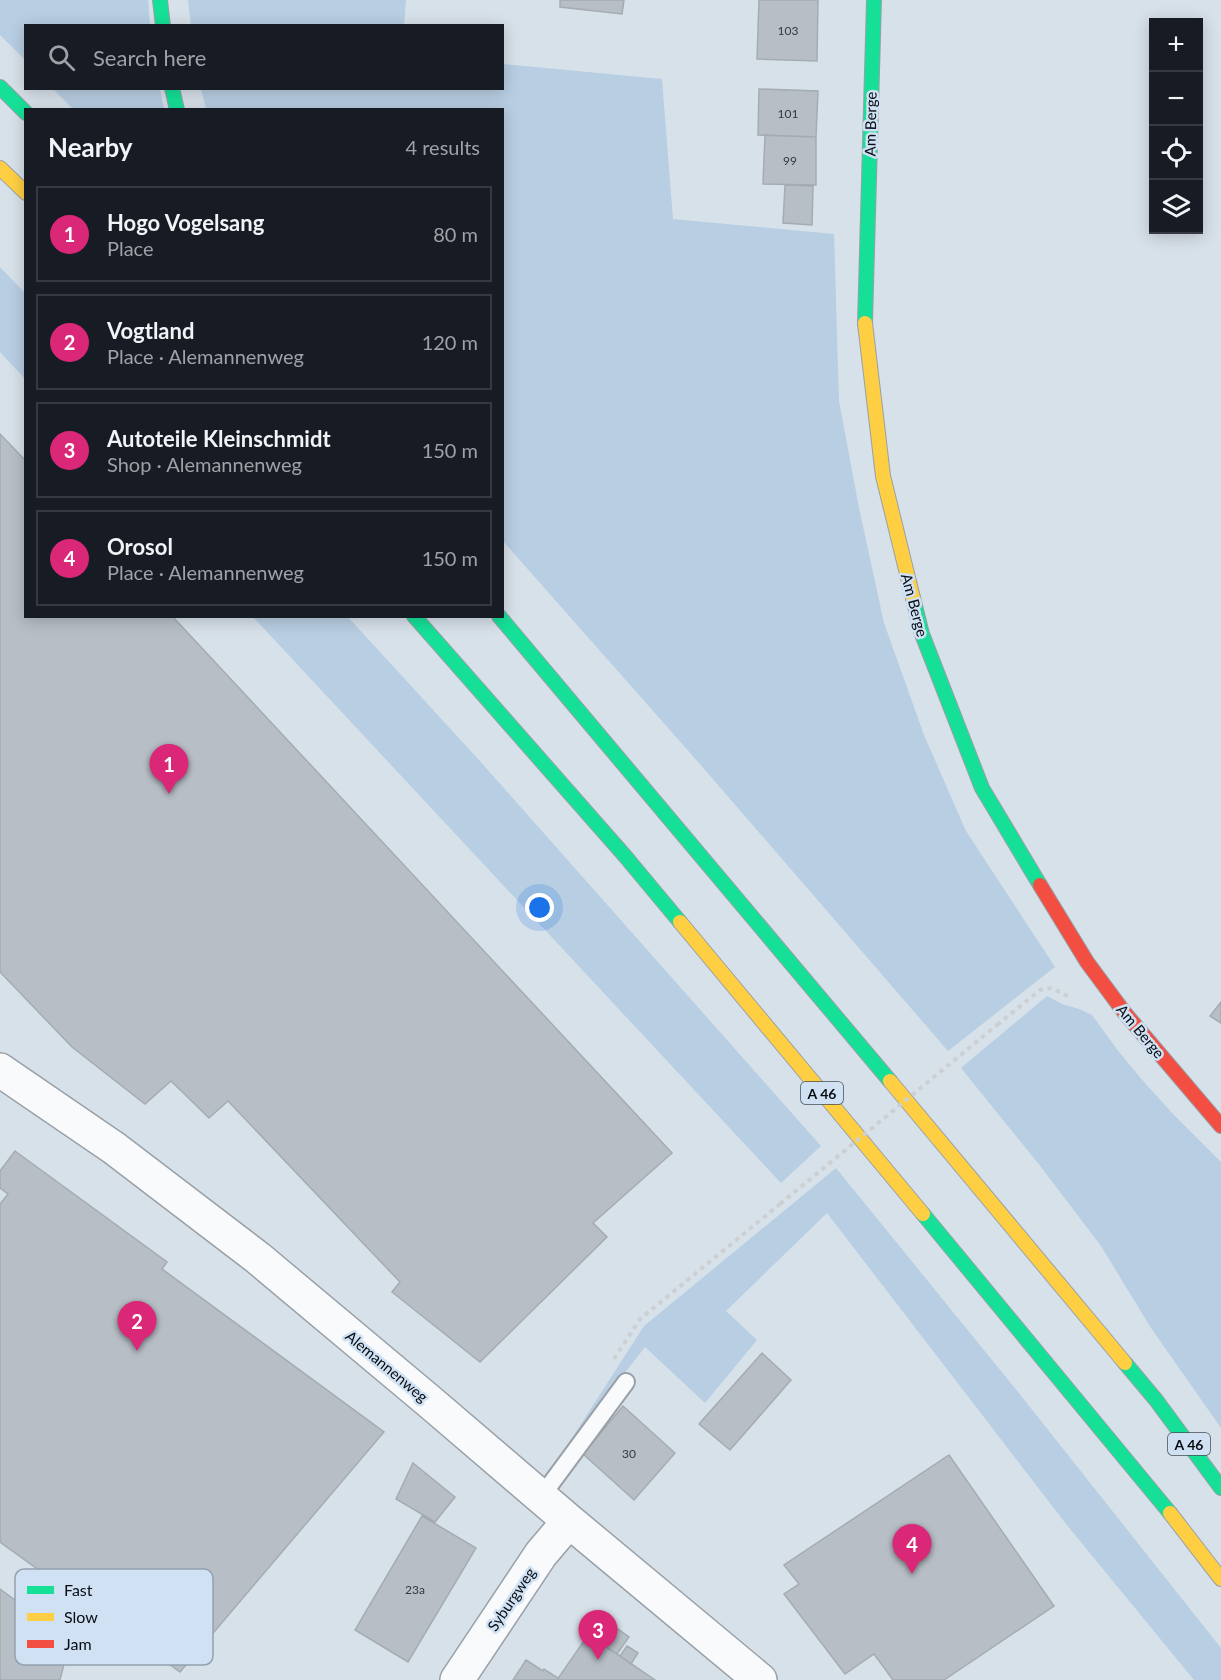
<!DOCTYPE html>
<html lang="en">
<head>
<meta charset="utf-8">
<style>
	body { margin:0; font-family:Lato,sans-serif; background:#242831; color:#f1f3f6 }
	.controls { position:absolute; right:18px; top:18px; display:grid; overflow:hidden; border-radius:0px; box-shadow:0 3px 15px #0003 }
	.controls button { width:54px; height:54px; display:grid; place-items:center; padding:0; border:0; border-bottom:2px solid #363941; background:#171b24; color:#f1f3f6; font:30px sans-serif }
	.you { position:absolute; left:540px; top:908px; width:21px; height:21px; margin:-15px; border:4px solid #fff; border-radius:50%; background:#1a73e8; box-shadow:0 0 0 9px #1a73e833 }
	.badge { display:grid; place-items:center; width:39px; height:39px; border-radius:50%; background:#db2777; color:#fff; font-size:20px; font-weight:700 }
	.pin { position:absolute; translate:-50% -50px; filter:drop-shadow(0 2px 3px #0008) }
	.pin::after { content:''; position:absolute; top:32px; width:21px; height:18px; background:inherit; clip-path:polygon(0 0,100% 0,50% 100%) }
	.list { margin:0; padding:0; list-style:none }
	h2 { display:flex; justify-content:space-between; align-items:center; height:78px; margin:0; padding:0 24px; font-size:26px }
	h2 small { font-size:20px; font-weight:400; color:#9ea1a6 }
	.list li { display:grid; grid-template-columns:39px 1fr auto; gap:18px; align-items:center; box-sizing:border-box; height:96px; margin:0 12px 12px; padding:0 12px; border:2px solid #363941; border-radius:0px }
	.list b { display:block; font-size:22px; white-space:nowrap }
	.list p { margin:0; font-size:20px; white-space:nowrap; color:#9ea1a6 }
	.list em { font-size:20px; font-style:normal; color:#9ea1a6 }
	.icon { flex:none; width:33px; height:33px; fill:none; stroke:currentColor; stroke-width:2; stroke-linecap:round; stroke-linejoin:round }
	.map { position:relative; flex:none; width:1221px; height:1680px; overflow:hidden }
	.search { position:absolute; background:#171b24; box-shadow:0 3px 15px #0003; left:24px; top:24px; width:480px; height:66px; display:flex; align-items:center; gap:15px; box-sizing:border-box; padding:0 21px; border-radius:0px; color:#9ea1a6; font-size:22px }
	.panel { position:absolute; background:#171b24; box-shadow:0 3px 15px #0003; left:24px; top:108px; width:480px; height:510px; border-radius:0px }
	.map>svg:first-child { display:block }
	.green { fill:#b8cee2 }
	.building { fill:#b7bec6; stroke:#a4acb2; stroke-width:1.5 }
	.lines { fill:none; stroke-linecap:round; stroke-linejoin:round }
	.lane-casing { stroke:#99a0a7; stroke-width:20 }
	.street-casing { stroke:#99a0a7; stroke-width:36 }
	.fast-casing { stroke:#99a0a7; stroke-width:16 }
	.slow-casing { stroke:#99a0a7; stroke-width:16 }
	.jam-casing { stroke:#99a0a7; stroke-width:16 }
	.path { stroke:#cdd0d2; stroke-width:4; stroke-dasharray:4.5 4.5; stroke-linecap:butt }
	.lane { stroke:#f9fafc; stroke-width:16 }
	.street { stroke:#f9fafc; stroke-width:33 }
	.fast { stroke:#16e098; stroke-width:14 }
	.slow { stroke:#ffcf43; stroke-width:14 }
	.jam { stroke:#f24e42; stroke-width:14 }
	.path-bridge { stroke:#cdd0d2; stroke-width:4; stroke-dasharray:4.5 4.5; stroke-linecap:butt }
	.labels { text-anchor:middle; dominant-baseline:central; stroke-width:5; stroke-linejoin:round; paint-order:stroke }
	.number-label { font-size:12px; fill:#343940 }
	.shield { fill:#cfe1f2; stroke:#444d56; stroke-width:1.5 }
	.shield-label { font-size:14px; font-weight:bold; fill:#080d13 }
	.street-label { font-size:15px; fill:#080d13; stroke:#cfe1f2 }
	.key { fill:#cfe1f2; stroke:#93a1af; stroke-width:1.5 }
	.key-label { font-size:16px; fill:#080d13 }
</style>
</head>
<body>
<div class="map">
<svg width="1221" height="1680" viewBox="0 0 1221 1680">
	<rect width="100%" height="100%" fill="#d7e1ea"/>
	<!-- green -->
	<path class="green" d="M0 0H148L150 25 26 26 25 60 0 35Z
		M188 0H406L404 25 191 26Z
		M503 64 662 79 673 219 834 234 839 401 859 508 884 623 924 735 966 831 1055 967 948 1051 699 763 503 541 502 110 206 109 201 89 502 88Z
		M53 89H160L164 109H73Z
		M0 267 25 293V379L0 352Z
		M253 617H348L478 759 821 1146 781 1183Z
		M1047 996 1062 1004 1079 1009 1092 1015 1119 1052 1144 1082 1173 1114 1221 1162V1428L1151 1328 1101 1246 1041 1167 961 1068Z
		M836 1168 1018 1392 1221 1648V1680H1194L1066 1524 827 1213 726 1311 757 1340 705 1403 645 1347 563 1452 644 1326Z"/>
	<!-- building -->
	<path class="building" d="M560 0H624L622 14 560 7Z
		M759 0H818L817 61 757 59Z
		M759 89 818 91 816 137 758 135Z
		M765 135 816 137V185L763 184Z
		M785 185 813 186 812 225 783 223Z
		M0 434 26 461V616H172L672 1153 593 1223 607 1237 480 1362 392 1292 400 1282 228 1101 209 1118 171 1081 145 1104 72 1047 0 972Z
		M1221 1002V1023L1210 1016Z
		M15 1151 167 1262 162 1269 384 1432 180 1672 0 1542V1204L8 1194 0 1188V1171Z
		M762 1353 791 1380 730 1450 699 1424Z
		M623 1406 675 1453 634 1500 583 1454Z
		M949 1455 1054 1606 944 1680H893L874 1654 845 1674 784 1594 799 1584 784 1565Z
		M413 1463 455 1497 435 1522 396 1499Z
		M422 1516 476 1548 408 1662 355 1630Z
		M0 1589 70 1640 60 1680H0Z
		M594 1612 629 1637 617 1654 582 1630Z
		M588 1635 617 1654 655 1680H557Z
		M627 1646 638 1653 631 1664 620 1656Z
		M526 1660 543 1671 544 1669 558 1678 557 1680H513Z"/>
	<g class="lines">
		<!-- lane casing -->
		<g class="lane-casing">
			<path id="lane" d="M541 1497 626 1382"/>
		</g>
		<!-- street casing -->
		<g class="street-casing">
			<path id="street" d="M0 1070 114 1148 258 1258 430 1402 569 1521 760 1680
				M457 1680 541 1554 569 1521"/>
		</g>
		<!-- fast casing -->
		<g class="fast-casing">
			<path id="fast" d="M160 0 163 26
				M0 87 26 113
				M172 88 177 110
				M865 323 874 0
				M913 598 922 634 982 788 1040 885
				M414 616 625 856 680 922
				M499 616 890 1081
				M923 1214 1170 1513
				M1125 1363 1156 1400 1221 1488"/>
		</g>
		<!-- slow casing -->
		<g class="slow-casing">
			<path id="slow" d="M0 168 26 193
				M865 323 883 476 913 598
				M680 922 923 1214
				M890 1081 1125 1363
				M1170 1513 1221 1579"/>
		</g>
		<!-- jam casing -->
		<g class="jam-casing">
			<path id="jam" d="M1040 885 1087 962 1124 1012 1221 1126"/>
		</g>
		<!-- path -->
		<path class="path" d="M997 1025 1040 990 1052 988 1071 998
			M614 1359 640 1319 780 1204"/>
		<!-- lane -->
		<use href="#lane" class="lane"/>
		<!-- street -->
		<use href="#street" class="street"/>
		<!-- fast -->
		<use href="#fast" class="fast"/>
		<!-- slow -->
		<use href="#slow" class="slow"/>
		<!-- jam -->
		<use href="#jam" class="jam"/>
		<!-- path-bridge -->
		<path class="path-bridge" d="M780 1204 997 1025"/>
	</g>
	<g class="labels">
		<!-- number labels -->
		<g class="number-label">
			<text x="788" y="30">103</text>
			<text x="788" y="113">101</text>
			<text x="790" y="160">99</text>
			<text x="629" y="1453">30</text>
			<text x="415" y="1589">23a</text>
		</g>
		<!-- shield labels -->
		<g class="shield">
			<rect x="801" y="1082" width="42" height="22" rx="4.5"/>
			<rect x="1168" y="1433" width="42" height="22" rx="4.5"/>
		</g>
		<g class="shield-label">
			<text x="822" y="1093">A 46</text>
			<text x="1189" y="1444">A 46</text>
		</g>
		<!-- street labels -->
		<g class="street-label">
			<text transform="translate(870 124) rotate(-89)">Am Berge</text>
			<text transform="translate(915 605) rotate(75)">Am Berge</text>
			<text transform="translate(1141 1031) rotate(50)">Am Berge</text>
			<text transform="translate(387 1366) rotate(40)">Alemannenweg</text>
			<text transform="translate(511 1599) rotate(-56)">Syburgweg</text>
		</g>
	</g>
	<!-- legend -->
	<rect x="15" y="1569" width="198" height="96" rx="9" class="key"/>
	<rect x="27" y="1586" width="27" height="8" fill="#16e098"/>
	<rect x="27" y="1613" width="27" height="8" fill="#ffcf43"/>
	<rect x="27" y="1640" width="27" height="8" fill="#f24e42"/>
	<g class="key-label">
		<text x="64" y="1596">Fast</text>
		<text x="64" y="1623">Slow</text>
		<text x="64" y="1650">Jam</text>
	</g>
</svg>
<div class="controls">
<button>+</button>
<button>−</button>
<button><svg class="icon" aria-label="locate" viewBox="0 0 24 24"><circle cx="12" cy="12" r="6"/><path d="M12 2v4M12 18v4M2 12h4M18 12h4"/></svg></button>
<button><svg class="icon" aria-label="layers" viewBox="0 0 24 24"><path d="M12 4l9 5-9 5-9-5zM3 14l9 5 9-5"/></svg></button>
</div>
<div class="you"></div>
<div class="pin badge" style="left:169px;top:794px">1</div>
<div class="pin badge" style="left:137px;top:1351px">2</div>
<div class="pin badge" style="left:598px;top:1660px">3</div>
<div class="pin badge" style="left:912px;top:1574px">4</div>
<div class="search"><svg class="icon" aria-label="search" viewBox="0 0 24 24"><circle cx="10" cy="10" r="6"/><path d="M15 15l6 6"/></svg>Search here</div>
<section class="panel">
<h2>Nearby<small>4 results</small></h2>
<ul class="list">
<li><span class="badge">1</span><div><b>Hogo Vogelsang</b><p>Place</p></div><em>80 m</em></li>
<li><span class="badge">2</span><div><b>Vogtland</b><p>Place · Alemannenweg</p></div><em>120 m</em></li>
<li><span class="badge">3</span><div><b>Autoteile Kleinschmidt</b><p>Shop · Alemannenweg</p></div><em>150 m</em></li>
<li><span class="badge">4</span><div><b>Orosol</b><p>Place · Alemannenweg</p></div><em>150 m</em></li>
</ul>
</section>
</div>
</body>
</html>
